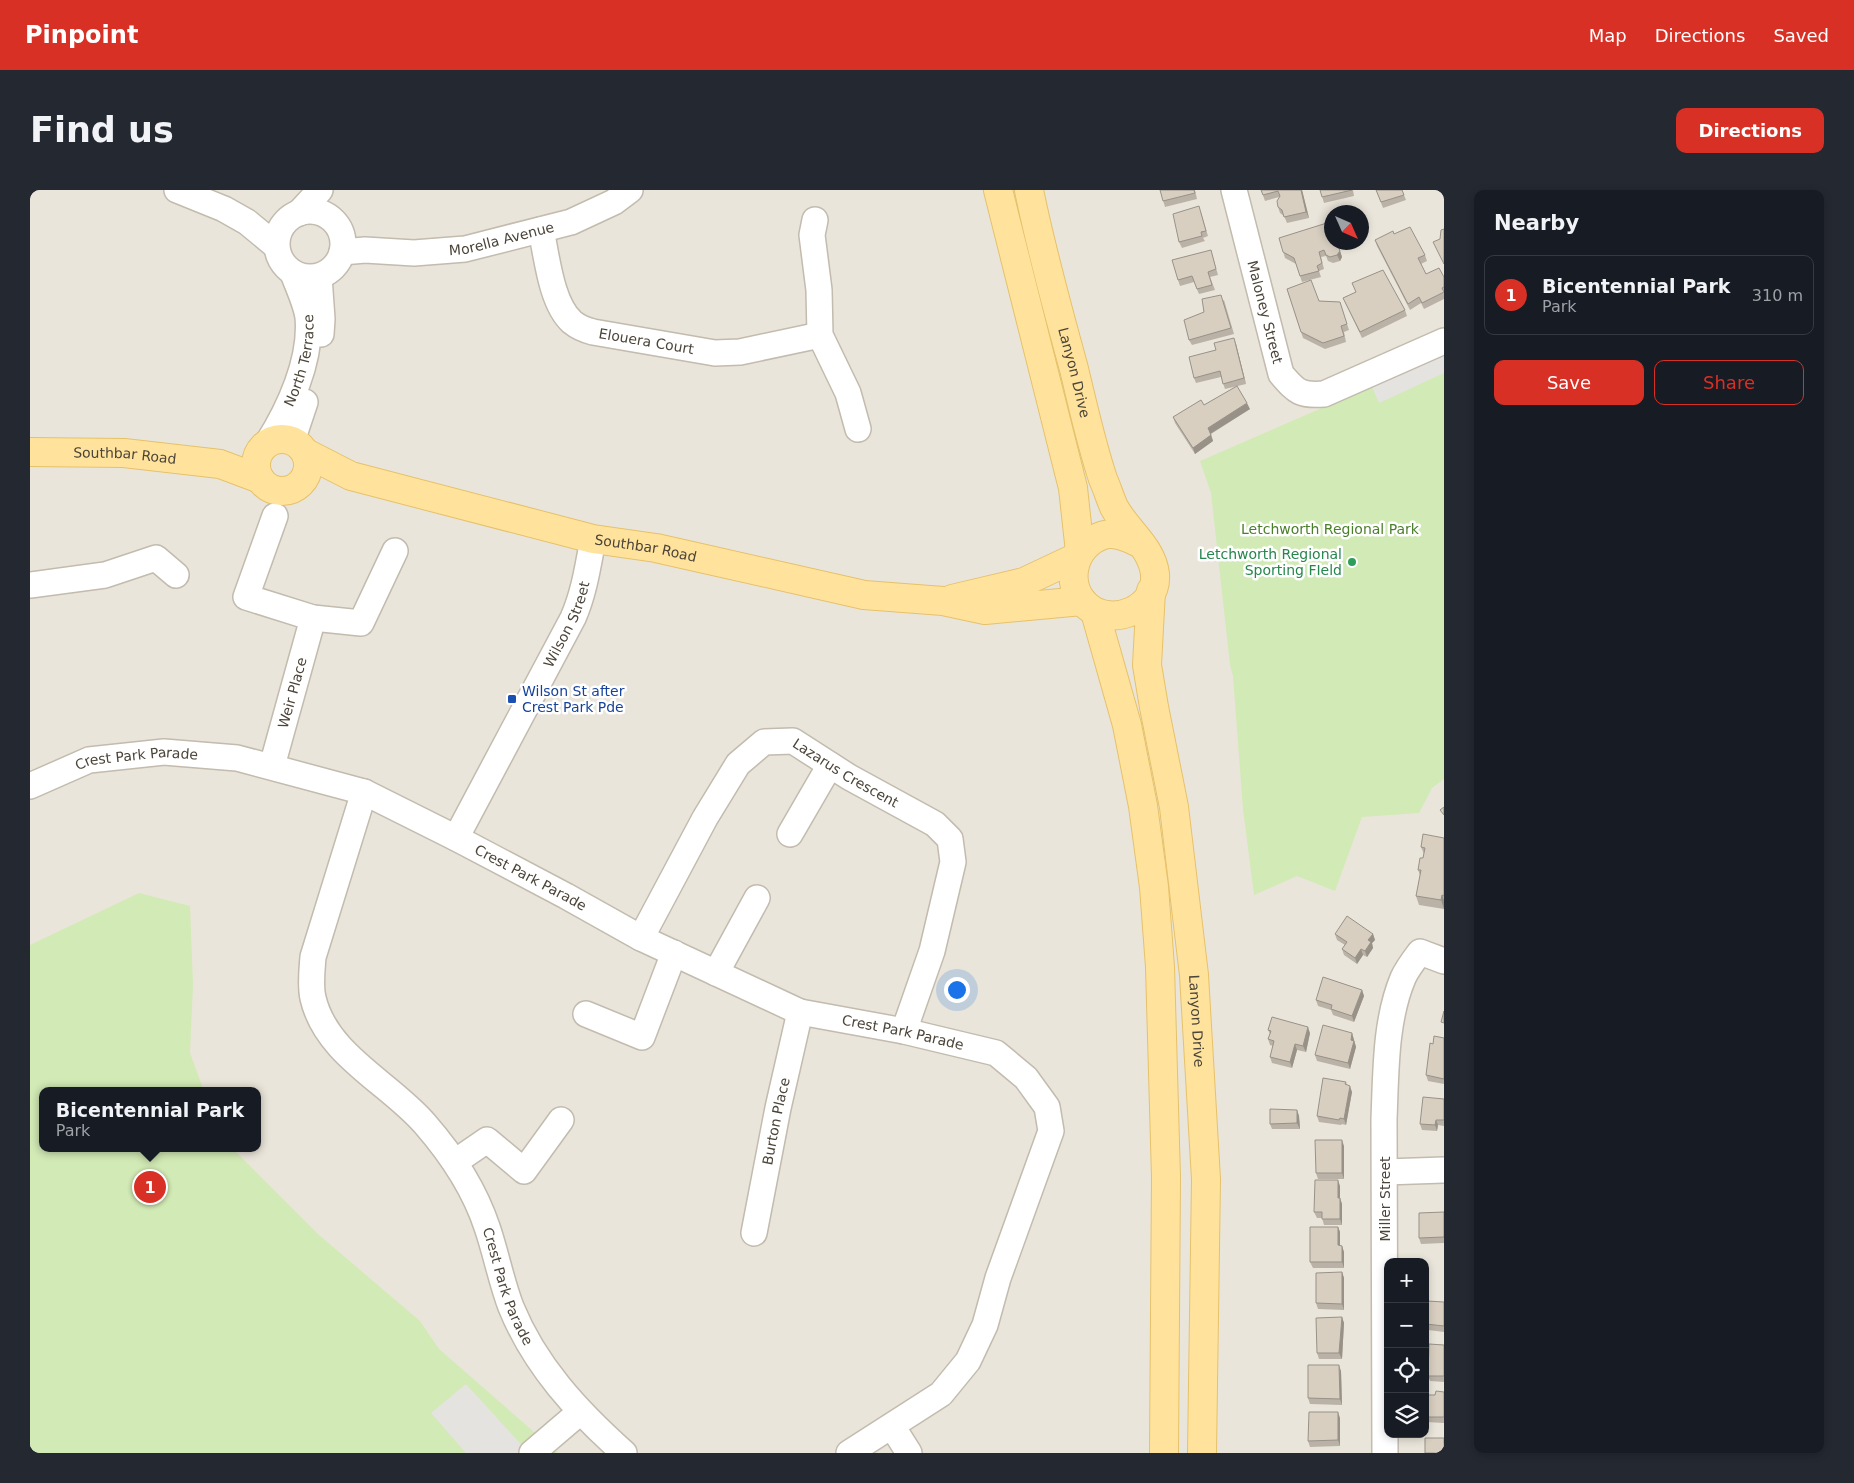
<!DOCTYPE html>
<html lang="en">
<head>
<meta charset="utf-8">
<style>
	body { margin:0; font-family:"DejaVu Sans",sans-serif; background:#242831; color:#f1f3f6 }
	.controls { position:absolute; right:15px; bottom:15px; display:grid; overflow:hidden; border-radius:10px; box-shadow:0 2px 8px #0003 }
	.controls button { width:45px; height:45px; display:grid; place-items:center; padding:0; border:0; border-bottom:1px solid #363941; background:#171b24; color:#f1f3f6; font:25px sans-serif }
	.compass { position:absolute; left:1294px; top:15px; width:45px; height:45px; border-radius:50%; background:#171b24; box-shadow:0 2px 8px #0003; rotate:135deg }
	.you { position:absolute; left:926px; top:799px; width:18px; height:18px; margin:-12px; border:4px solid #fff; border-radius:50%; background:#1a73e8; box-shadow:0 0 0 8px #1a73e833 }
	.badge { display:grid; place-items:center; width:32px; height:32px; border-radius:50%; background:#d93025; color:#fff; font-size:16px; font-weight:700 }
	.pin { position:absolute; translate:-50% -50%; border:2px solid #fff; box-shadow:0 1px 5px #0006 }
	.popup { position:absolute; left:9px; top:897px; width:222px; height:65px; box-sizing:border-box; display:grid; place-content:center; border-radius:10px; background:#171b24; filter:drop-shadow(0 1px 4px #0005); font-size:16px; white-space:nowrap; color:#9ea1a6 }
	.popup b { font-size:19px; color:#f1f3f6 }
	.popup::after { content:''; position:absolute; left:50%; top:100%; margin-left:-10px; border:10px solid transparent; border-top-color:#171b24 }
	.list { margin:0; padding:0; list-style:none }
	h2 { display:flex; justify-content:space-between; align-items:center; height:65px; margin:0; padding:0 20px; font-size:21px }
	h2 small { font-size:16px; font-weight:400; color:#9ea1a6 }
	.list li { display:grid; grid-template-columns:32px 1fr auto; gap:15px; align-items:center; box-sizing:border-box; height:80px; margin:0 10px 10px; padding:0 10px; border:1px solid #363941; border-radius:10px }
	.list b { display:block; font-size:19px; white-space:nowrap }
	.list p { margin:0; font-size:16px; white-space:nowrap; color:#9ea1a6 }
	.list em { font-size:16px; font-style:normal; color:#9ea1a6 }
	.actions { display:flex; gap:10px; padding:15px 20px }
	.actions a { flex:1; padding:11px 0; border:1px solid #d93025; border-radius:10px; text-align:center; font-size:18px; color:#d93025 }
	.actions .main { background:#d93025; color:#fff }
	.icon { flex:none; width:28px; height:28px; fill:none; stroke:currentColor; stroke-width:2; stroke-linecap:round; stroke-linejoin:round }
	.map { position:relative; flex:none; width:1414px; height:1263px; overflow:hidden; border-radius:10px }
	header { display:flex; align-items:center; gap:30px; box-sizing:border-box; height:70px; padding:0 25px; background:#d93025; color:#fff }
	header strong { font-size:24px }
	nav { display:flex; gap:28px; margin-inline-start:auto; font-size:18px }
	.intro { display:flex; align-items:center; justify-content:space-between; box-sizing:border-box; height:120px; padding:0 30px }
	h1 { margin:0; font-size:35px }
	.button { padding:12px 22px; border-radius:10px; background:#d93025; color:#fff; font-size:18px; font-weight:700 }
	main { display:flex; gap:30px; padding:0 30px }
	aside { flex:1; background:#171b24; border-radius:10px; box-shadow:0 2px 8px #0003 }
	.map>svg:first-child { display:block }
	.residential { fill:#eae5da; fill-rule:evenodd }
	.green { fill:#d2eab5 }
	.parking { fill:#e5e3e0 }
	.lines { fill:none; stroke-linecap:round; stroke-linejoin:round }
	.minor-casing { stroke:#c2bbae; stroke-width:28 }
	.major-casing { stroke:#e6c16a; stroke-width:30 }
	.minor { stroke:#fff; stroke-width:25 }
	.major { stroke:#ffe39c; stroke-width:28 }
	.wall { fill:#bab2a6 }
	.shaded-wall { fill:#979187 }
	.building { fill:#d8cfc1; stroke:#979187 }
	.leisure-dot { fill:#2e9e5b; stroke:#fff; stroke-width:2 }
	.transit-dot { fill:#1a4fb4; stroke:#fff; stroke-width:2 }
	.labels { text-anchor:middle; dominant-baseline:central; stroke-width:5; stroke-linejoin:round; paint-order:stroke }
	.street-label { font-size:14px; fill:#4b4439; stroke:#fff }
	.park-label { font-size:14px; fill:#4a7f2a; stroke:#fff }
	.leisure-label { font-size:14px; fill:#27864d; stroke:#fff; text-anchor:end }
	.transit-label { font-size:14px; fill:#164399; stroke:#fff; text-anchor:start }
</style>
</head>
<body>
<header>
<strong>Pinpoint</strong>
<nav><a>Map</a><a>Directions</a><a>Saved</a></nav>
</header>
<div class="intro"><h1>Find us</h1><a class="button">Directions</a></div>
<main>
<div class="map">
<svg width="1414" height="1263" viewBox="0 0 1414 1263">
	<rect width="100%" height="100%" fill="#f6f3ec"/>
	<!-- residential -->
	<path class="residential" d="M0 0H1414V1263H0ZM1302 22H1332V52H1302ZM12 901H228V958H12ZM1358 1072H1395V1244H1358Z"/>
	<!-- green -->
	<path class="green" d="M1414 165V589L1402 598 1389 623 1332 627 1305 701 1267 686 1224 705 1213 619 1203 486 1200 475 1181 303 1170 271Z
		M109 703 160 716 163 795 160 863 174 901H12V958H202L289 1045 390 1131 409 1159 528 1263H0V755Z"/>
	<!-- parking -->
	<path class="parking" d="M1414 159V183L1349 213 1341 194Z
		M436 1194 499 1263H436L401 1223Z"/>
	<g class="lines">
		<!-- minor casing -->
		<g class="minor-casing">
			<g id="minor">
				<path d="M147 0 194 19 217 32 246 56"/>
				<path id="s1" d="M1204 0 1251 184C1266 201 1269 206 1294 204L1414 151"/>
				<circle cx="280" cy="54" r="33"/>
				<path d="M269 23 290 0"/>
				<path d="M785 30 782 45 789 100 790 145 818 203 828 239"/>
				<path id="s2" d="M511 40C517 67 521 113 542 132 548 137 555 140 563 142L685 163 710 162 790 145"/>
				<path id="s3" d="M312 62 335 60 384 63 435 59 541 32 584 12 600 0"/>
				<path d="M289 87 292 129 291 144"/>
				<path d="M262 251 275 212"/>
				<path id="s4" d="M237 254C259 219 282 170 278 127 276 113 268 97 263 83"/>
				<path d="M245 326 216 407 283 428 331 433 365 361"/>
				<path d="M0 395 75 385 126 368 146 385"/>
				<path id="s5" d="M242 576 283 428"/>
				<path id="s6" d="M0 596 59 570 134 562 207 568 334 602 426 648 536 706 611 748 770 822 874 841 966 863 996 888 1017 917 1021 941 968 1088 955 1135 938 1171 911 1204 819 1263"/>
				<path id="s7" d="M334 602 283 767C282 780 280 795 283 808 296 865 360 893 395 934 422 965 444 998 457 1037 466 1063 471 1091 481 1117 505 1176 547 1221 594 1263"/>
				<path d="M760 644 800 575"/>
				<path id="s8" d="M426 648 543 428C554 403 558 376 563 349"/>
				<path id="s9" d="M611 748 675 628 708 574 734 552 763 551 819 587 905 634 920 649 923 672 902 761 874 841"/>
				<path d="M686 783 727 708"/>
				<path d="M556 824 612 847 644 763"/>
				<path d="M425 972 457 950 494 981 531 930"/>
				<path d="M1355 982 1414 980"/>
				<path id="s10" d="M724 1043 748 918 770 822"/>
				<path d="M862 1236 879 1263"/>
				<path d="M502 1263 550 1222"/>
				<path d="M1355 1263 1354 929C1356 882 1355 831 1373 788 1377 779 1384 770 1390 762L1414 771"/>
			</g>
		</g>
		<!-- major casing -->
		<g class="major-casing">
			<g id="major">
				<path d="M968 0 1043 298 1050 362"/>
				<path id="s11" d="M999 0C1011 60 1028 120 1044 179 1053 216 1061 253 1073 289 1077 298 1080 308 1084 317 1096 340 1122 357 1125 384 1128 419 1082 438 1057 416 1031 393 1045 349 1079 344 1091 343 1101 349 1111 354"/>
				<circle cx="252" cy="275" r="26"/>
				<path id="s12" d="M0 262 94 263 190 274 230 289"/>
				<path id="s13" d="M276 263 321 286 563 349 626 358 834 405 913 411 955 420 1052 411"/>
				<path id="s14" d="M1121 401 1117 475 1124 517 1144 617 1164 785 1176 989 1172 1263"/>
				<path d="M922 409 994 392 1047 367"/>
				<path d="M1065 422 1097 535 1113 616 1124 697 1130 777 1136 987 1134 1263"/>
			</g>
		</g>
		<!-- minor -->
		<use href="#minor" class="minor"/>
		<!-- major -->
		<use href="#major" class="major"/>
	</g>
	<!-- wall -->
	<path class="wall" d="M1130 0H1165L1167 9 1135 17Z
		M1231 0H1272L1279 28 1257 33 1254 26 1250 23 1248 17 1249 7 1235 11Z
		M1290 0H1323L1324 6 1294 13Z
		M1346 0H1372L1376 10 1353 18Z
		M1171 22 1178 46 1173 48 1175 51 1152 58 1149 52Z
		M1364 44 1395 65 1397 71 1391 74 1396 84 1414 87V109L1394 119 1391 113 1380 120 1347 56 1345 50Z
		M1249 48 1307 52 1312 67 1310 71 1303 73 1298 71 1296 66 1291 67 1294 79 1289 81 1291 87 1272 92 1266 74 1255 68Z
		M1181 60 1188 85 1180 87 1185 100 1169 104 1164 92 1150 96 1148 90Z
		M1322 93 1375 120 1377 126 1332 148 1313 108 1326 102Z
		M1257 99 1289 111 1310 112 1319 140 1314 142 1316 152 1295 159 1273 148Z
		M1194 110 1204 144 1162 155 1159 150 1174 122Z
		M1206 154 1216 194 1195 199 1191 187 1166 193 1164 188 1186 160Z
		M1174 215 1220 219 1181 244 1183 251 1165 264 1145 233 1143 227Z
		M1414 648V719L1389 715 1386 706 1390 685 1388 680 1393 668 1394 664 1391 657Z
		M1305 744H1343L1345 750 1342 753 1343 758 1337 767 1333 765 1327 774 1314 765 1312 759 1315 755 1307 750Z
		M1332 800 1334 806 1324 832 1303 825 1301 820 1288 816 1286 810Z
		M1238 840 1280 843 1276 862 1267 860 1262 878 1242 873 1240 867 1243 856 1240 855 1238 849 1240 844Z
		M1322 843 1326 857 1320 879 1287 871 1285 865Z
		M1414 848V894L1398 891 1396 885 1403 854Z
		M1316 892 1317 895 1322 902 1316 935 1312 934 1311 935 1289 932 1287 926Z
		M1414 909V936L1408 935 1407 941 1392 940 1390 934Z
		M1267 920 1269 926 1270 939H1242L1240 934Z
		M1314 956V989H1288L1286 983Z
		M1310 996V1008L1312 1014V1035H1294L1292 1028H1287L1284 1022Z
		M1414 1022V1053L1391 1054 1389 1048Z
		M1308 1037 1310 1042V1055L1312 1056 1314 1062V1078H1283L1280 1072Z
		M1312 1082 1314 1088V1120L1288 1119 1286 1113Z
		M1414 1112V1142L1398 1140 1396 1134Z
		M1312 1127 1314 1133 1312 1169H1289L1287 1163Z
		M1414 1155V1192L1400 1191 1398 1186Z
		M1311 1181 1312 1215 1280 1214 1278 1208Z
		M1414 1202V1233L1396 1232 1395 1205H1405Z
		M1310 1228V1256L1280 1257 1278 1251Z"/>
	<!-- shaded-wall -->
	<path class="shaded-wall" d="M1271 0H1272L1279 28 1276 22Z
		M1307 52 1312 67 1310 71 1307 65Z
		M1204 148 1206 154 1216 194 1214 188Z
		M1217 213 1220 219 1180 244 1178 238Z
		M1181 245 1183 251 1165 264 1163 258Z
		M1412 705 1414 710V719L1411 710Z
		M1343 744 1345 750 1342 753 1343 758 1337 767 1335 761 1338 750Z
		M1331 759 1333 765 1327 774 1325 768Z
		M1332 800 1334 806 1324 832 1322 826Z
		M1278 837 1280 843 1276 862 1273 856Z
		M1322 843 1326 857 1320 879 1318 873 1321 850Z
		M1265 854 1267 860 1262 878 1260 872Z
		M1320 896 1322 902 1316 935 1314 929Z
		M1267 920 1269 926 1270 939 1267 933Z
		M1406 930 1408 935 1407 941 1405 935Z
		M1312 950 1314 956V989L1312 983Z
		M1308 990 1310 996V1014L1308 1008Z
		M1310 1008 1312 1014V1035L1310 1029Z
		M1308 1037 1310 1042V1061L1308 1055Z
		M1312 1056 1314 1062V1078L1312 1072Z
		M1312 1082 1314 1088V1120L1312 1114Z
		M1312 1127 1314 1133 1312 1169 1309 1163Z
		M1309 1175 1311 1181 1312 1215 1310 1209Z
		M1308 1222 1310 1228V1256L1308 1250Z"/>
	<!-- building -->
	<path class="building" d="M1130 0H1164L1165 3 1133 11Z
		M1231 0H1271L1276 22 1254 27 1252 20 1248 17 1247 11 1250 6 1248 1 1233 5Z
		M1290 0H1322L1292 7Z
		M1346 0H1372L1374 5 1351 12Z
		M1169 16 1176 41 1171 42 1172 46 1149 52 1143 24Z
		M1300 32 1302 35V52H1307L1310 61 1307 65 1300 67 1296 65 1294 60 1289 62 1292 73 1287 76 1289 81 1270 86 1264 68 1253 62 1249 48Z
		M1380 37 1395 65 1388 68 1396 84 1409 78 1414 87V97L1412 98 1414 102 1392 113 1389 107 1378 114 1345 50 1363 41 1364 44Z
		M1414 39V74L1403 52 1410 49 1411 40Z
		M1181 60 1186 79 1178 82 1182 95 1167 99 1162 86 1148 90 1142 70Z
		M1353 80 1375 120 1330 142 1313 108 1326 102 1322 93Z
		M1281 90 1289 111 1310 112 1317 134 1311 136 1314 146 1293 153 1271 142 1257 99Z
		M1191 105 1201 138 1159 150 1154 130 1174 122 1172 109Z
		M1204 148 1214 188 1193 194 1190 181 1164 188 1159 167 1186 160 1184 153Z
		M1207 196 1217 213 1178 238 1181 245 1163 258 1143 227 1171 210 1174 215Z
		M1414 617V625L1410 620Z
		M1393 644 1414 648V706L1412 705 1411 710 1386 706 1391 680H1388L1390 668H1393L1395 658 1391 657Z
		M1317 726 1343 744 1338 750 1341 752 1335 761 1331 759 1325 768 1312 759 1317 752 1305 744Z
		M1293 787 1332 800 1322 826 1301 819 1302 815 1286 810Z
		M1414 821V833L1411 832Z
		M1242 827 1278 837 1273 856 1265 854 1260 872 1240 867 1244 851 1238 849 1241 841 1238 840Z
		M1293 835 1322 843 1321 850 1324 851 1318 873 1285 865Z
		M1404 846 1414 848V889L1396 885 1400 853 1403 854Z
		M1293 888 1316 892 1315 894 1320 896 1314 929 1310 928 1309 930 1287 926Z
		M1393 907 1414 909V930H1406L1405 935 1390 934Z
		M1240 919 1267 920V933L1240 934Z
		M1285 950H1312V983H1286Z
		M1285 990H1308V1008H1310V1029H1292V1022H1284Z
		M1414 1022V1047L1389 1048V1023Z
		M1280 1037H1308V1055L1312 1056V1072H1280Z
		M1312 1082V1114L1286 1113V1083Z
		M1397 1111 1414 1112V1136L1396 1134Z
		M1312 1127 1309 1163H1287L1286 1128Z
		M1399 1154 1414 1155V1186H1398Z
		M1278 1175H1309L1310 1209 1278 1208Z
		M1406 1201 1414 1202V1227H1395V1205H1405Z
		M1279 1222H1308V1250L1278 1251Z
		M1395 1248H1414V1263H1395Z"/>
	<!-- markers -->
	<circle class="leisure-dot" cx="1322" cy="372" r="5"/>
	<rect class="transit-dot" x="477" y="504" width="10" height="10" rx="2.5"/>
	<g class="labels">
		<!-- street labels -->
		<g class="street-label">
			<text stroke="none"><textPath href="#s3" startOffset="161">Morella Avenue</textPath></text>
			<text stroke="none"><textPath href="#s1" startOffset="126">Maloney Street</textPath></text>
			<text stroke="none"><textPath href="#s2" startOffset="176">Elouera Court</textPath></text>
			<text stroke="none"><textPath href="#s4" startOffset="91">North Terrace</textPath></text>
			<text stroke="none"><textPath href="#s11" startOffset="188">Lanyon Drive</textPath></text>
			<text stroke="none"><textPath href="#s12" startOffset="95">Southbar Road</textPath></text>
			<text stroke="none"><textPath href="#s13" startOffset="354">Southbar Road</textPath></text>
			<text stroke="none"><textPath href="#s8" startOffset="241">Wilson Street</textPath></text>
			<text stroke="none"><textPath href="#s5" startOffset="76">Weir Place</textPath></text>
			<text stroke="none"><textPath href="#s6" startOffset="112">Crest Park Parade</textPath></text>
			<text stroke="none"><textPath href="#s9" startOffset="324">Lazarus Crescent</textPath></text>
			<text stroke="none"><textPath href="#s6" startOffset="532">Crest Park Parade</textPath></text>
			<text stroke="none"><textPath href="#s14" startOffset="434">Lanyon Drive</textPath></text>
			<text stroke="none"><textPath href="#s6" startOffset="938">Crest Park Parade</textPath></text>
			<text stroke="none"><textPath href="#s10" startOffset="114">Burton Place</textPath></text>
			<text transform="translate(1355 1009) rotate(-90)">Miller Street</text>
			<text stroke="none"><textPath href="#s7" startOffset="569">Crest Park Parade</textPath></text>
		</g>
		<!-- park labels -->
		<g class="park-label">
			<text x="1300" y="339">Letchworth Regional Park</text>
		</g>
		<!-- leisure labels -->
		<g class="leisure-label">
			<text x="1312" y="364">Letchworth Regional<tspan x="1312" dy="16">Sporting FIeld</tspan></text>
		</g>
		<!-- transit labels -->
		<g class="transit-label">
			<text x="492" y="501">Wilson St after<tspan x="492" dy="16">Crest Park Pde</tspan></text>
		</g>
	</g>
</svg>
<div class="controls">
<button>+</button>
<button>−</button>
<button><svg class="icon" aria-label="locate" viewBox="0 0 24 24"><circle cx="12" cy="12" r="6"/><path d="M12 2v4M12 18v4M2 12h4M18 12h4"/></svg></button>
<button><svg class="icon" aria-label="layers" viewBox="0 0 24 24"><path d="M12 4l9 5-9 5-9-5zM3 14l9 5 9-5"/></svg></button>
</div>
<svg class="compass" viewBox="-18 -18 36 36"><path d="M0-13l5 13h-10z" fill="#e53935"/><path d="M0 13l5-13h-10z" fill="#9ea1a6"/></svg>
<div class="you"></div>
<div class="pin badge" style="left:120px;top:997px">1</div>
<div class="popup"><b>Bicentennial Park</b>Park</div>
</div>
<aside>
<h2>Nearby<small></small></h2>
<ul class="list">
<li><span class="badge">1</span><div><b>Bicentennial Park</b><p>Park</p></div><em>310 m</em></li>
</ul>
<div class="actions"><a class="main">Save</a><a>Share</a></div>
</aside>
</main>
</body>
</html>
